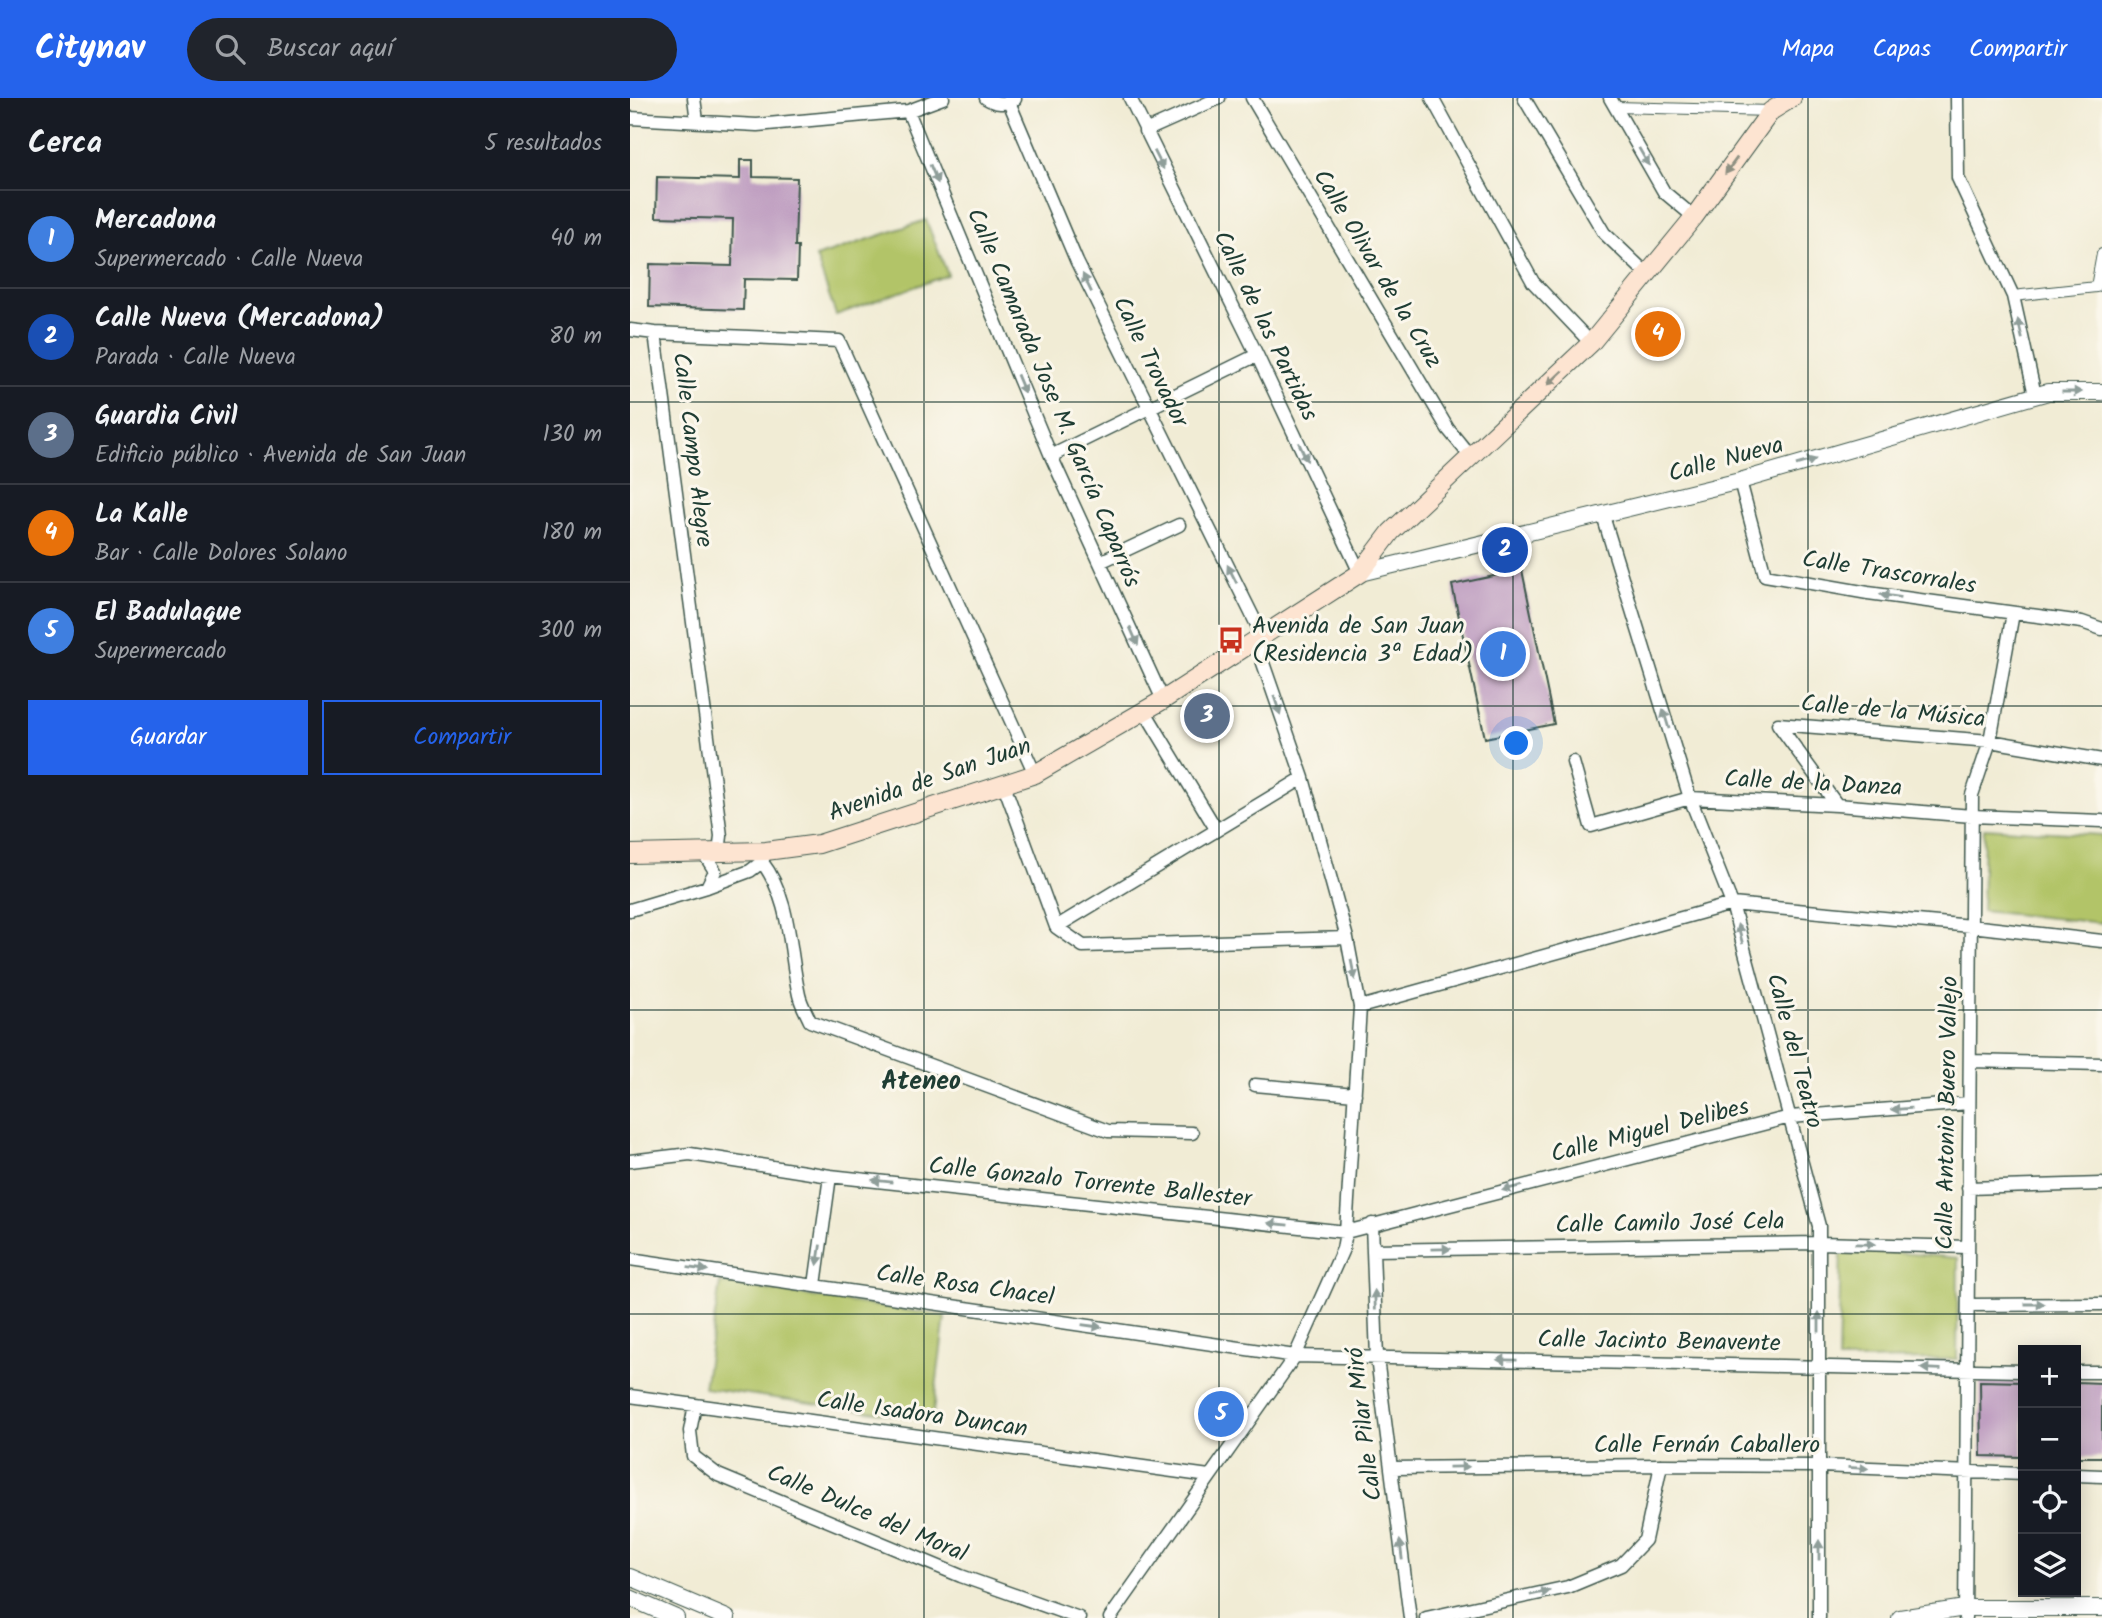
<!DOCTYPE html>
<html lang="es">
<head>
<meta charset="utf-8">
<style>
	body { margin:0; font-family:Kalam,sans-serif; background:#20242c; color:#f1f3f6 }
	.controls { position:absolute; right:21px; bottom:21px; display:grid; overflow:hidden; border-radius:0px; box-shadow:0 4px 18px #0003 }
	.controls button { width:63px; height:63px; display:grid; place-items:center; padding:0; border:0; border-bottom:2px solid #363941; background:#171b24; color:#f1f3f6; font:35px sans-serif }
	.you { position:absolute; left:887px; top:646px; width:24px; height:24px; margin:-18px; border:5px solid #fff; border-radius:50%; background:#1a73e8; box-shadow:0 0 0 10px #1a73e833 }
	.badge { display:grid; place-items:center; width:46px; height:46px; border-radius:50%; background:#2563eb; color:#fff; font-size:23px; font-weight:700 }
	.pin { position:absolute; translate:-50% -50%; border:4px solid #fff; box-shadow:0 2px 7px #0006 }
	.list { margin:0; padding:0; list-style:none }
	h2 { display:flex; justify-content:space-between; align-items:center; height:91px; margin:0; padding:0 28px; font-size:30px }
	h2 small { font-size:23px; font-weight:400; color:#9ea1a6 }
	.list li { display:grid; grid-template-columns:46px 1fr auto; gap:21px; align-items:center; box-sizing:border-box; height:98px; padding:0 28px; border-top:2px solid #363941 }
	.list b { display:block; font-size:26px; white-space:nowrap }
	.list p { margin:0; font-size:23px; white-space:nowrap; color:#9ea1a6 }
	.list em { font-size:23px; font-style:normal; color:#9ea1a6 }
	.actions { display:flex; gap:14px; padding:21px 28px }
	.actions a { flex:1; padding:16px 0; border:2px solid #2563eb; border-radius:0px; text-align:center; font-size:24px; color:#2563eb }
	.actions .main { background:#2563eb; color:#fff }
	.icon { flex:none; width:38px; height:38px; fill:none; stroke:currentColor; stroke-width:2; stroke-linecap:round; stroke-linejoin:round }
	.map { position:relative; flex:none; width:1472px; height:1520px; overflow:hidden }
	header { display:flex; align-items:center; gap:42px; box-sizing:border-box; height:98px; padding:0 35px; background:#2563eb; color:#fff }
	header strong { font-size:33px }
	nav { display:flex; gap:38px; margin-inline-start:auto; font-size:24px }
	.search { width:490px; height:63px; background:#20242c; display:flex; align-items:center; gap:18px; box-sizing:border-box; padding:0 24px; border-radius:38px; color:#9ea1a6; font-size:26px }
	main { display:flex }
	aside { flex:1; background:#171b24 }
	.map>svg:first-child { display:block }
	.green { fill:#b2c468; stroke:#68804e; stroke-width:2 }
	.building { fill:#bf9fc1 }
	.lines { fill:none; stroke-linecap:round; stroke-linejoin:round }
	.pedestrian-casing { stroke:#3e574c; stroke-width:12 }
	.minor-casing { stroke:#3e574c; stroke-width:15 }
	.tertiary-casing { stroke:#3e574c; stroke-width:18 }
	.secondary-casing { stroke:#3e574c; stroke-width:20 }
	.pedestrian { stroke:#fff; stroke-width:10 }
	.minor { stroke:#fff; stroke-width:12 }
	.tertiary { stroke:#fff; stroke-width:16 }
	.secondary { stroke:#fde4d1; stroke-width:18 }
	.oneway { fill:#8f9e9a }
	.oneway2 { fill:#8e9082 }
	.grid { fill:none; stroke:#1f3d34; stroke-width:2; stroke-opacity:0.55 }
	.labels { text-anchor:middle; dominant-baseline:central; stroke-width:6; stroke-linejoin:round; paint-order:stroke }
	.street-label { font-size:24px; fill:#1f3d34; stroke:#fbf7ec }
	.poi-label { font-size:24px; fill:#1f3d34; stroke:#fbf7ec; text-anchor:start }
	.neighbourhood-label { font-size:26px; font-weight:bold; fill:#1f3d34; stroke:#fbf7ec }
</style>
</head>
<body>
<header>
<strong>Citynav</strong>
<div class="search"><svg class="icon" aria-label="search" viewBox="0 0 24 24"><circle cx="10" cy="10" r="6"/><path d="M15 15l6 6"/></svg>Buscar aquí</div>
<nav><a>Mapa</a><a>Capas</a><a>Compartir</a></nav>
</header>
<main>
<aside>
<h2>Cerca<small>5 resultados</small></h2>
<ul class="list">
<li><span class="badge" style="background:#3f7fe0">1</span><div><b>Mercadona</b><p>Supermercado · Calle Nueva</p></div><em>40 m</em></li>
<li><span class="badge" style="background:#1a4fb4">2</span><div><b>Calle Nueva (Mercadona)</b><p>Parada · Calle Nueva</p></div><em>80 m</em></li>
<li><span class="badge" style="background:#5c6f8a">3</span><div><b>Guardia Civil</b><p>Edificio público · Avenida de San Juan</p></div><em>130 m</em></li>
<li><span class="badge" style="background:#e8710a">4</span><div><b>La Kalle</b><p>Bar · Calle Dolores Solano</p></div><em>180 m</em></li>
<li><span class="badge" style="background:#3f7fe0">5</span><div><b>El Badulaque</b><p>Supermercado</p></div><em>300 m</em></li>
</ul>
<div class="actions"><a class="main">Guardar</a><a>Compartir</a></div>
</aside>
<div class="map">
<svg width="1472" height="1520" viewBox="0 0 1472 1520">
	<rect width="100%" height="100%" fill="#fbf7ec"/>
	<filter id="ink" filterUnits="userSpaceOnUse"><feTurbulence type="fractalNoise" baseFrequency=".0143" numOctaves="2"/><feDisplacementMap in="SourceGraphic" scale="14" xChannelSelector="R" yChannelSelector="G"/><feConvolveMatrix kernelMatrix="1 2 1 2 8 2 1 2 1" color-interpolation-filters="sRGB"/></filter>
	<filter id="wash" filterUnits="userSpaceOnUse"><feTurbulence type="fractalNoise" baseFrequency=".00686" numOctaves="4" result="noise"/><feDisplacementMap in="SourceGraphic" scale="28" xChannelSelector="R" yChannelSelector="G"/><feGaussianBlur stdDeviation="1.57" result="paint"/><feColorMatrix in="noise" values="0 0 0 0 0 0 0 0 0 0 0 0 0 0 0 0 0 1.4 0 .05"/><feComposite in="paint" operator="in"/></filter>
	<g filter="url(#wash)">
		<rect width="100%" height="100%" fill="#f1ecd5"/>
		<!-- green -->
		<path class="green" d="M296 122 318 177 206 217 186 159Z
			M1354 730 1472 737V825L1352 813Z
			M1211 1150 1328 1160 1327 1261 1208 1262Z
			M90 1185 315 1218 302 1322 74 1290Z"/>
		<g id="blocks">
			<!-- building -->
			<path class="building" d="M110 62H123V79L167 80 165 149H168L167 182 114 181 113 212 19 209 20 166 102 168 103 121 26 119 27 79 110 81Z
				M892 472 924 626 855 640 822 487Z
				M1350 1283 1393 1284V1359L1351 1358Z
				M1446 1284 1472 1285V1359H1446Z"/>
		</g>
	</g>
	<g filter="url(#ink)">
		<use href="#blocks" fill-opacity="0" stroke="#3e574c" stroke-width="2"/>
		<g class="lines">
			<!-- pedestrian casing -->
			<g class="pedestrian-casing">
				<path id="pedestrian" d="M986 9 1141 13
					M1383 198 1466 189 1472 156"/>
			</g>
			<!-- minor casing -->
			<g class="minor-casing">
				<path id="minor" d="M64 0 67 23
					M356 0C366 6 374 7 385 1
					M500 0 627 257 730 475
					M622 0 818 331 841 359
					M802 0 903 184 961 245
					M894 0 974 135 1018 177
					M980 0 1034 94 1064 119
					M1327 0 1328 80 1383 198 1405 297
					M379 4 447 164 632 537
					M278 13 421 358 533 602
					M0 20 127 27 278 13 313 0
					M515 33 589 0
					M0 232 25 235
					M421 358 627 257
					M1110 383 1135 477 1238 495 1452 524 1472 531
					M973 418 1060 700 1102 806 1189 1128V1520
					M470 464 549 427
					M514 612 586 731
					M943 664 961 728 1060 700 1207 707 1342 718 1472 723
					M374 687 426 829 453 848 717 840
					M1207 707 1148 626 1360 643 1472 662
					M73 754 85 773 77 789
					M89 754 91 738 25 235 209 243 405 676
					M132 764C161 801 159 853 169 897 171 906 176 914 180 923L478 1033 562 1035
					M0 812 77 789 120 773 132 764 135 756
					M426 829 673 680
					M730 909 1102 806 1341 828 1472 843
					M1340 963 1472 966
					M625 987 725 996
					M0 1063 60 1056 200 1078 716 1134 1160 1019 1339 1005
					M1338 1090 1472 1086
					M742 1126 747 1260 780 1520
					M743 1152 1189 1145 1338 1149
					M0 1161 665 1258 1393 1273
					M185 1187 200 1078
					M1338 1207 1472 1206
					M1446 1274H1472
					M0 1298 579 1378
					M65 1307 60 1333 63 1358 88 1377 331 1478 449 1520
					M761 1370 1031 1367 1190 1368 1393 1376
					M1446 1377 1472 1378
					M480 1520 665 1258 713 1151 716 1134 730 909 717 840 673 680 625 542
					M796 1520 938 1489 991 1467 1015 1442 1031 1367
					M1335 1520 1342 697 1360 643 1383 515"/>
			</g>
			<!-- tertiary casing -->
			<g class="tertiary-casing">
				<path id="tertiary" d="M730 475 1110 383 1418 294H1472
					M0 1479 97 1520
					M0 1500 46 1520
					M1270 1520 1335 1510H1472"/>
			</g>
			<!-- secondary casing -->
			<g class="secondary-casing">
				<path id="secondary" d="M0 756 136 753 189 746 405 676 533 602 730 475 761 434 961 245 1064 119 1141 13 1162 0"/>
			</g>
			<!-- pedestrian -->
			<use href="#pedestrian" class="pedestrian"/>
			<!-- minor -->
			<use href="#minor" class="minor"/>
			<!-- tertiary -->
			<use href="#tertiary" class="tertiary"/>
			<!-- secondary -->
			<use href="#secondary" class="secondary"/>
		</g>
		<!-- one-way arrows -->
		<defs><path id="oneway-solid" d="M-6-.8H1V-3.2L6.5 0L1 3.2V.8H-6Z" transform="scale(1.75)"/></defs>
		<g class="oneway">
			<use href="#oneway-solid" transform="translate(1014 59) rotate(60)"/>
			<use href="#oneway-solid" transform="translate(529 62) rotate(63)"/>
			<use href="#oneway-solid" transform="translate(304 76) rotate(67)"/>
			<use href="#oneway-solid" transform="translate(457 185) rotate(-116)"/>
			<use href="#oneway-solid" transform="translate(1390 231) rotate(-103)"/>
			<use href="#oneway-solid" transform="translate(391 286) rotate(67)"/>
			<use href="#oneway-solid" transform="translate(1442 294)"/>
			<use href="#oneway-solid" transform="translate(673 354) rotate(65)"/>
			<use href="#oneway-solid" transform="translate(1176 364) rotate(-16)"/>
			<use href="#oneway-solid" transform="translate(602 476) rotate(-117)"/>
			<use href="#oneway-solid" transform="translate(1260 498) rotate(-172)"/>
			<use href="#oneway-solid" transform="translate(504 538) rotate(66)"/>
			<use href="#oneway-solid" transform="translate(647 607) rotate(71)"/>
			<use href="#oneway-solid" transform="translate(1036 621) rotate(-107)"/>
			<use href="#oneway-solid" transform="translate(1110 836) rotate(-105)"/>
			<use href="#oneway-solid" transform="translate(723 872) rotate(79)"/>
			<use href="#oneway-solid" transform="translate(1271 1011) rotate(176)"/>
			<use href="#oneway-solid" transform="translate(252 1083) rotate(-174)"/>
			<use href="#oneway-solid" transform="translate(882 1090) rotate(166)"/>
			<use href="#oneway-solid" transform="translate(648 1126) rotate(-174)"/>
			<use href="#oneway-solid" transform="translate(1235 1146) rotate(1)"/>
			<use href="#oneway-solid" transform="translate(811 1151) rotate(-1)"/>
			<use href="#oneway-solid" transform="translate(189 1157) rotate(98)"/>
			<use href="#oneway-solid" transform="translate(68 1171) rotate(8)"/>
			<use href="#oneway-solid" transform="translate(745 1202) rotate(-92)"/>
			<use href="#oneway-solid" transform="translate(1405 1206)"/>
			<use href="#oneway-solid" transform="translate(1189 1224) rotate(-90)"/>
			<use href="#oneway-solid" transform="translate(462 1228) rotate(8)"/>
			<use href="#oneway-solid" transform="translate(877 1262) rotate(-179)"/>
			<use href="#oneway-solid" transform="translate(1301 1271) rotate(-178)"/>
			<use href="#oneway-solid" transform="translate(829 1369) rotate(-1)"/>
			<use href="#oneway-solid" transform="translate(1228 1370) rotate(3)"/>
			<use href="#oneway-solid" transform="translate(771 1452) rotate(-97)"/>
			<use href="#oneway-solid" transform="translate(1189 1452) rotate(-90)"/>
			<use href="#oneway-solid" transform="translate(910 1495) rotate(-12)"/>
		</g>
		<g class="oneway2">
			<use href="#oneway-solid" transform="translate(1101 68) rotate(126)"/>
			<use href="#oneway-solid" transform="translate(925 280) rotate(137)"/>
		</g>
	</g>
	<!-- grid -->
	<path class="grid" d="M294 0V1520M589 0V1520M883 0V1520M1178 0V1520M0 304H1472M0 608H1472M0 912H1472M0 1216H1472"/>
	<!-- icons -->
	<defs>
		<g id="bus-bare" transform="scale(2.1)"><path d="M-5-6H5V4H4V6H2V4H-2V6H-4V4H-5ZM-3.5-4V0h7V-4ZM-3.5 1.2v1.5H-2V1.2ZM2 1.2v1.5H3.5V1.2Z" fill="#c8321e" stroke="#fbf7ec" stroke-width="2.5" paint-order="stroke"/></g>
	</defs>
	<g fill-rule="evenodd">
		<use href="#bus-bare" x="601" y="542"/>
	</g>
	<g class="labels">
		<!-- street labels -->
		<g class="street-label">
			<text transform="translate(747 171) rotate(59)">Calle Olivar de la Cruz</text>
			<text transform="translate(635 228) rotate(64)">Calle de las Partidas</text>
			<text transform="translate(520 264) rotate(64)">Calle Trovador</text>
			<text transform="translate(423 300) rotate(67)">Calle Camarada Jose M. García Caparrós</text>
			<text transform="translate(62 352) rotate(83)">Calle Campo Alegre</text>
			<text transform="translate(1096 362) rotate(-15)">Calle Nueva</text>
			<text transform="translate(1259 475) rotate(9)">Calle Trascorrales</text>
			<text transform="translate(1263 614) rotate(5)">Calle de la Música</text>
			<text transform="translate(300 682) rotate(-19)">Avenida de San Juan</text>
			<text transform="translate(1183 686) rotate(3)">Calle de la Danza</text>
			<text transform="translate(1164 953) rotate(75)">Calle del Teatro</text>
			<text transform="translate(1318 1015) rotate(-89)">Calle Antonio Buero Vallejo</text>
			<text transform="translate(1020 1033) rotate(-14)">Calle Miguel Delibes</text>
			<text transform="translate(460 1085) rotate(6)">Calle Gonzalo Torrente Ballester</text>
			<text transform="translate(1040 1126) rotate(-1)">Calle Camilo José Cela</text>
			<text transform="translate(335 1188) rotate(8)">Calle Rosa Chacel</text>
			<text transform="translate(1029 1244) rotate(1)">Calle Jacinto Benavente</text>
			<text transform="translate(292 1317) rotate(8)">Calle Isadora Duncan</text>
			<text transform="translate(735 1326) rotate(-97)">Calle Pilar Miró</text>
			<text x="1077" y="1347">Calle Fernán Caballero</text>
			<text transform="translate(237 1416) rotate(23)">Calle Dulce del Moral</text>
		</g>
		<!-- poi labels -->
		<g class="poi-label">
			<text x="622" y="528">Avenida de San Juan<tspan x="622" dy="28">(Residencia 3ª Edad)</tspan></text>
		</g>
		<!-- neighbourhood labels -->
		<g class="neighbourhood-label">
			<text x="291" y="984">Ateneo</text>
		</g>
	</g>
</svg>
<div class="controls">
<button>+</button>
<button>−</button>
<button><svg class="icon" aria-label="locate" viewBox="0 0 24 24"><circle cx="12" cy="12" r="6"/><path d="M12 2v4M12 18v4M2 12h4M18 12h4"/></svg></button>
<button><svg class="icon" aria-label="layers" viewBox="0 0 24 24"><path d="M12 4l9 5-9 5-9-5zM3 14l9 5 9-5"/></svg></button>
</div>
<div class="you"></div>
<div class="pin badge" style="left:873px;top:556px;background:#3f7fe0">1</div>
<div class="pin badge" style="left:875px;top:452px;background:#1a4fb4">2</div>
<div class="pin badge" style="left:577px;top:618px;background:#5c6f8a">3</div>
<div class="pin badge" style="left:1028px;top:236px;background:#e8710a">4</div>
<div class="pin badge" style="left:591px;top:1316px;background:#3f7fe0">5</div>
</div>
</main>
</body>
</html>
